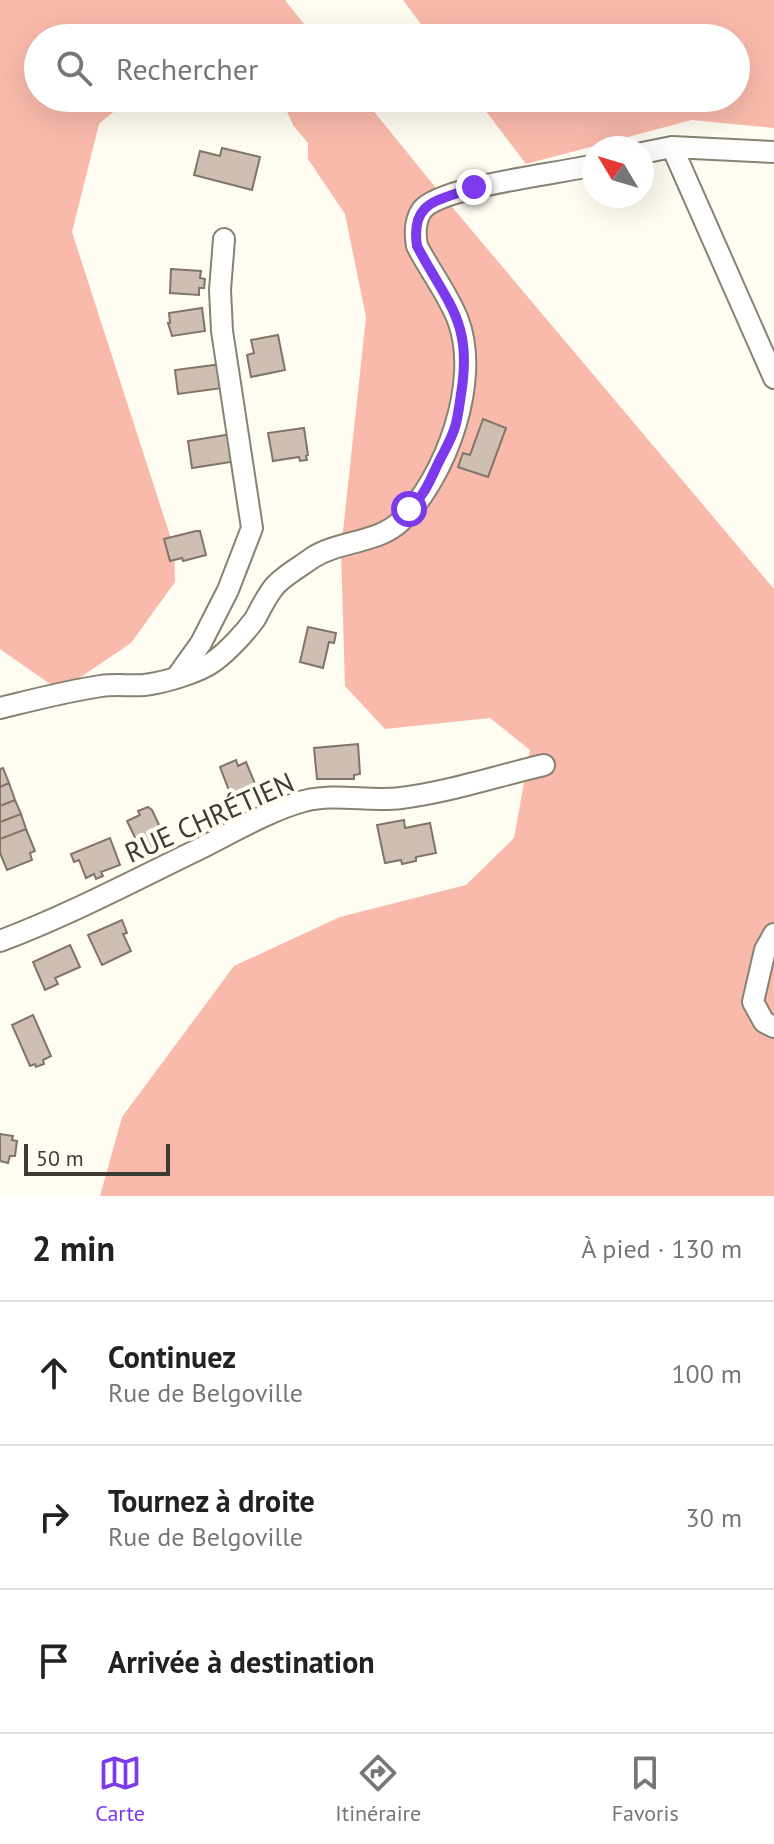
<!DOCTYPE html>
<html lang="fr">
<head>
<meta charset="utf-8">
<style>
	body { margin:0; font-family:"PT Sans",sans-serif; background:#f6f6f6; color:#222 }
	.compass { position:absolute; left:582px; top:136px; width:72px; height:72px; border-radius:50%; background:#fff; box-shadow:0 8px 32px #0002; rotate:308deg }
	.scale { position:absolute; left:24px; bottom:20px; width:146px; box-sizing:border-box; padding-left:8px; border:4px solid #3d3b33; border-top:0; font-size:22px; line-height:28px; white-space:nowrap; color:#3d3b33; -webkit-text-stroke:6px #fffcf1; paint-order:stroke }
	.stop { position:absolute; width:24px; height:24px; margin:-18px; border:6px solid #7c3aed; border-radius:50%; background:#fff }
	.stop.end { background:#7c3aed; border-color:#fff; box-shadow:0 2px 8px #0008 }
	.list { margin:0; padding:0; list-style:none }
	h2 { display:flex; justify-content:space-between; align-items:center; height:104px; margin:0; padding:0 32px; font-size:34px }
	h2 small { font-size:26px; font-weight:400; color:#767676 }
	.list li { display:grid; grid-template-columns:52px 1fr auto; gap:24px; align-items:center; box-sizing:border-box; height:144px; padding:0 32px; border-top:2px solid #e0e0e0 }
	.list b { display:block; font-size:30px; white-space:nowrap }
	.list p { margin:0; font-size:26px; white-space:nowrap; color:#767676 }
	.list em { font-size:26px; font-style:normal; color:#767676 }
	.icon { flex:none; width:44px; height:44px; fill:none; stroke:currentColor; stroke-width:2; stroke-linecap:round; stroke-linejoin:round }
	.map { position:relative; flex:none; width:774px; height:1196px; overflow:hidden }
	.search { position:absolute; background:#fff; box-shadow:0 8px 32px #0002; left:24px; right:24px; top:24px; height:88px; display:flex; align-items:center; gap:20px; box-sizing:border-box; padding:0 28px; border-radius:44px; color:#767676; font-size:30px }
	.sheet { height:536px; background:#fff }
	nav { display:flex; justify-content:space-around; align-items:center; box-sizing:border-box; height:112px; border-top:2px solid #e0e0e0; background:#fff; font-size:22px; color:#767676 }
	nav a { display:grid; justify-items:center; gap:4px }
	nav .on { color:#7c3aed }
	.map>svg:first-child { display:block }
	.green { fill:#f9baab }
	.building { fill:#cebfb2; stroke:#817468; stroke-width:2 }
	.lines { fill:none; stroke-linecap:round; stroke-linejoin:round }
	.minor-casing { stroke:#878372; stroke-width:24 }
	.minor { stroke:#fff; stroke-width:20 }
	.route { stroke:#7c3aed; stroke-width:10 }
	.labels { text-anchor:middle; dominant-baseline:central; stroke-width:8; stroke-linejoin:round; paint-order:stroke }
	.street-label { font-size:28px; fill:#3d3b33; stroke:#fffcf1 }
</style>
</head>
<body>
<div class="map">
<svg width="774" height="1196" viewBox="0 0 774 1196">
	<rect width="100%" height="100%" fill="#fffcf1"/>
	<!-- green -->
	<path class="green" d="M0 0H285L315 38H38V98H130L99 124 72 232 174 548 175 582 131 643 60 691 0 649Z
		M403 0H774V128L692 120 526 164 476 98H736V38H431Z
		M281 98H363L436 188 774 589V1196H100L122 1117 234 966 340 917 466 885 514 838 530 750 490 718 385 729 345 686 341 550 366 317 345 214 308 159V143L293 125Z"/>
	<!-- building -->
	<path class="building" d="M222 148 260 157 252 190 194 175 200 151 220 156Z
		M171 269 201 271 200 278 205 279 204 288H199V295L170 293Z
		M202 308 205 331 172 336 168 323H170L169 313Z
		M278 335 285 370 251 377 247 355 254 353 251 340Z
		M222 364 223 388 178 394 175 370Z
		M483 419 506 428 488 477 458 467 463 453 470 455Z
		M304 428 308 455 306 456 307 460 300 461 299 457 273 461 268 433Z
		M232 434 237 461 192 468 188 441Z
		M196 531H200L206 555 183 561 182 558 170 561 164 539Z
		M308 627 336 633 334 643 329 642 323 668 300 662Z
		M358 744 360 774 354 775V779H317L314 748Z
		M236 760 238 766 246 762 258 791 233 801 220 767Z
		M3 768 9 783 0 787V769Z
		M9 783 15 800 0 806V787Z
		M15 800 21 814 0 822V806Z
		M148 807 152 810 166 840 150 851 148 847 141 850 127 821 140 815 138 811Z
		M21 814 26 829 0 839V822Z
		M404 820 405 828 430 823 436 853 416 857V861L402 864 401 860 385 863 377 825Z
		M26 829 35 851 30 853 32 860 7 870 0 853V839Z
		M110 838 120 865 101 872 103 876 96 879 94 874 86 878 79 860 74 862 71 854Z
		M122 920 127 933 123 934 131 951 102 965 88 935Z
		M70 945 80 967 55 978 58 984 45 990 33 962Z
		M33 1015 51 1056 43 1060 44 1064 36 1067 35 1064 30 1066 12 1025Z
		M0 1134 13 1136 12 1140 17 1141 15 1156H10L8 1163 0 1161Z"/>
	<g class="lines">
		<!-- minor casing -->
		<g class="minor-casing">
			<path id="minor" d="M672 147 774 378
				M642 153 672 147 774 152
				M176 678 201 643 228 590 252 528 222 331 220 290 224 239
				M0 708C33 700 67 691 101 686 115 684 130 686 144 685 162 683 198 673 213 662 227 652 244 634 255 619 261 608 266 597 274 587 283 576 300 567 312 558 340 540 377 544 401 521 446 477 481 381 458 320 448 294 430 271 417 246 415 235 415 220 422 210 441 186 559 174 594 165
				M774 934 765 950 753 1002 764 1022 774 1027
				M0 941C69 915 133 881 199 849 231 833 270 810 304 801 336 793 369 802 401 798 449 792 497 776 544 765"/>
		</g>
		<!-- minor -->
		<use href="#minor" class="minor"/>
	</g>
	<g class="lines">
		<!-- route -->
		<path class="route" d="M409 509C428 493 432 473 444 452 457 427 457 422 461 394 473 322 448 305 417 246 410 199 441 201 474 187"/>
	</g>
	<g class="labels">
		<!-- street labels -->
		<g class="street-label">
			<text transform="translate(209 817) rotate(-24)">RUE CHRÉTIEN</text>
		</g>
	</g>
</svg>
<svg class="compass" viewBox="-18 -18 36 36"><path d="M0-13l5 13h-10z" fill="#e53935"/><path d="M0 13l5-13h-10z" fill="#767676"/></svg>
<div class="scale">50 m</div>
<div class="stop" style="left:409px;top:509px"></div>
<div class="stop end" style="left:474px;top:187px"></div>
<div class="search"><svg class="icon" aria-label="search" viewBox="0 0 24 24"><circle cx="10" cy="10" r="6"/><path d="M15 15l6 6"/></svg>Rechercher</div>
</div>
<section class="sheet">
<h2>2 min<small>À pied · 130 m</small></h2>
<ul class="list">
<li><svg class="icon" aria-label="ahead" viewBox="0 0 24 24"><path d="M12 20V5M6 11l6-6 6 6"/></svg><div><b>Continuez</b><p>Rue de Belgoville</p></div><em>100 m</em></li>
<li><svg class="icon" aria-label="right" viewBox="0 0 24 24"><path d="M7 20v-9h11M14 6l5 5-5 5"/></svg><div><b>Tournez à droite</b><p>Rue de Belgoville</p></div><em>30 m</em></li>
<li><svg class="icon" aria-label="arrive" viewBox="0 0 24 24"><path d="M6 21V4h12l-3 4 3 4H6"/></svg><div><b>Arrivée à destination</b></div></li>
</ul>
</section>
<nav>
<a class="on"><svg class="icon" aria-label="map" viewBox="0 0 24 24"><path d="M3 6l6-2 6 2 6-2v14l-6 2-6-2-6 2zM9 4v14M15 6v14"/></svg>Carte</a>
<a><svg class="icon" aria-label="directions" viewBox="0 0 24 24"><path d="M12 3l9 9-9 9-9-9zM9 14v-3h6M13 9l2 2-2 2"/></svg>Itinéraire</a>
<a><svg class="icon" aria-label="saved" viewBox="0 0 24 24"><path d="M7 4h10v16l-5-4-5 4z"/></svg>Favoris</a>
</nav>
</body>
</html>
